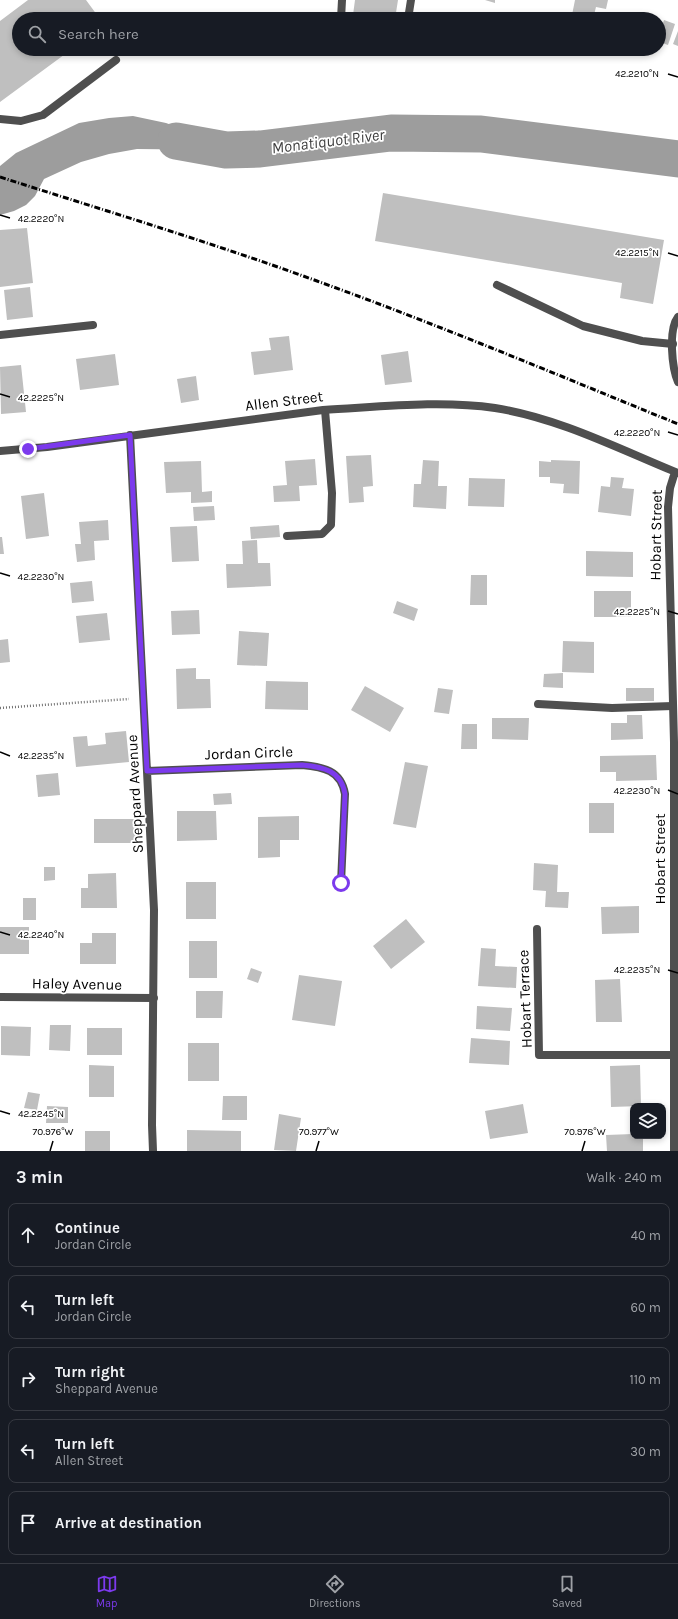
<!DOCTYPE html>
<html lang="en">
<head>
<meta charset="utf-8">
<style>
	body { margin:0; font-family:Karla,sans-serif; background:#242831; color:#f1f3f6 }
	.controls { position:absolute; right:12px; bottom:12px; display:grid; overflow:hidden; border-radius:8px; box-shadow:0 2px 6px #0003 }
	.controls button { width:36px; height:36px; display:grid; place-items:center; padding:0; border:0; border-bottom:1px solid #363941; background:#171b24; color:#f1f3f6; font:20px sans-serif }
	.stop { position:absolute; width:12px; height:12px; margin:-9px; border:3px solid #7c3aed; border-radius:50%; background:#fff }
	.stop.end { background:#7c3aed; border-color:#fff; box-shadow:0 1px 4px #0008 }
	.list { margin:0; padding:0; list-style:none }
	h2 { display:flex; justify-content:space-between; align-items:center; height:52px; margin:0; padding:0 16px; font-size:17px }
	h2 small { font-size:13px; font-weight:400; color:#9ea1a6 }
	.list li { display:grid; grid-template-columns:26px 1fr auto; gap:12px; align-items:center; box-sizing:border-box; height:64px; margin:0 8px 8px; padding:0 8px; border:1px solid #363941; border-radius:8px }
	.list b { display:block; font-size:15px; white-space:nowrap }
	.list p { margin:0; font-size:13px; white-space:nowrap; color:#9ea1a6 }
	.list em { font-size:13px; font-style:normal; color:#9ea1a6 }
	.icon { flex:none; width:22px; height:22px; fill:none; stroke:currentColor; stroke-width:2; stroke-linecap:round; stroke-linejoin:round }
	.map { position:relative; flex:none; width:678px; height:1151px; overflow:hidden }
	.search { position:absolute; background:#171b24; box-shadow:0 2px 6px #0003; left:12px; right:12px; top:12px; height:44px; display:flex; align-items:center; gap:10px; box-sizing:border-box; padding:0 14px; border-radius:22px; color:#9ea1a6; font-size:15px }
	.sheet { height:412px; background:#171b24 }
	nav { display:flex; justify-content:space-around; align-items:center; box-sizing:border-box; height:56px; border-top:1px solid #363941; background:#171b24; font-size:11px; color:#9ea1a6 }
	nav a { display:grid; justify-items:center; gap:2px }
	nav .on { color:#7c3aed }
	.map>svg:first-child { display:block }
	.water { fill:#9d9d9d }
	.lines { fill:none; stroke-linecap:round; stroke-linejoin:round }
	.river { stroke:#9d9d9d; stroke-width:37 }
	.building { fill:#bfbfbf }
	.path { stroke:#717171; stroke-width:2.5; stroke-dasharray:1 2; stroke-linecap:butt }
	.lane { stroke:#4f4f4f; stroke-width:8 }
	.street { stroke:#4f4f4f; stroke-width:8 }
	.rail { stroke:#000; stroke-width:3; stroke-dasharray:6 2 1 2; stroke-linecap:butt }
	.route { stroke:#7c3aed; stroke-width:5 }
	.ticks { fill:none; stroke:#000; stroke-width:1.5 }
	.labels { text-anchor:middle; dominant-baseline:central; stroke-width:3.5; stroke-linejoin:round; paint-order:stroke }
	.street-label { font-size:15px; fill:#000; stroke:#fff }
	.water-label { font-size:16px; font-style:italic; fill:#3e3e3e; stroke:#fff }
	.ticks-label { font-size:10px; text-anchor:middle; fill:#000; stroke:#fff; stroke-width:3.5; stroke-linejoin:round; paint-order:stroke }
</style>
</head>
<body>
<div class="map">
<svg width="678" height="1151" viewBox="0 0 678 1151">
	<rect width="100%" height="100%" fill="#fff"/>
	<!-- water -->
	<path class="water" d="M133 116 166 123 188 131 226 150 137 149 109 154 81 162 44 179 35 196 26 205 14 211 0 215V166L16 153 79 123 109 118Z"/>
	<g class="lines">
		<!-- river -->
		<path class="river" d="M176 141 226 150 260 149 391 133 481 134 678 159"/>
	</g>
	<!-- building -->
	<path class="building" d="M28 0H86L100 19H19V49H72L0 102V21Z
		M355 0H398L395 19H381L353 15Z
		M485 0H495V3Z
		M575 0H608L606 9 596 7 593 19 572 15Z
		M664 20 675 24 668 45 659 42V35Z
		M678 31V46L673 44Z
		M383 193 664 240 653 304 620 298 622 283 375 241Z
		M27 228 33 283 0 287V230Z
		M30 287 33 317 7 320 4 290Z
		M289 336 293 370 254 375 251 352 271 350 269 338Z
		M408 351 412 382 385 385 381 355Z
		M115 354 119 385 80 390 76 359Z
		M21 365 26 412 1 414 0 367Z
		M196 376 199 400 181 403 177 379Z
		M371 455 373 486 363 487 364 502 349 503 346 456Z
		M315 459 317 485 299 486 300 501 274 502 273 486 287 485 285 461Z
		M423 460 439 461 438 486H447L446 509 413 507 414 484H421Z
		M551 460 580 461 579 494 563 493 564 484 550 483V477H539V461L551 462Z
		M201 461 202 492 212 491V502L191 503V492L166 493 164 462Z
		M611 477 624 478 622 488 634 489 631 516 598 512 601 486 610 487Z
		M469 478 505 479 504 507 468 506Z
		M44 493 49 536 26 539 21 496Z
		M214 506 215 520 194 521 193 507Z
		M108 520 109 540 94 541 95 560 77 562 75 544H81L79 522Z
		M279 525 280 537 251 539 250 527Z
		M197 526 199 561 172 562 170 527Z
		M0 537H2L4 554H0Z
		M257 540 258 563H270L271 586 227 588 226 564H243L242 541Z
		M586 551 633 552V577L586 576Z
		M471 575H487V605H470Z
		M92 581 94 601 72 603 70 583Z
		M594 591H631V617H594Z
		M397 601 418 609 414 621 393 613Z
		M199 610 200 634 172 635 171 611Z
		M107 613 110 640 79 643 76 616Z
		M239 631 269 633 267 666 237 665Z
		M8 639 10 662 0 663V640Z
		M563 641 594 642V673L562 672Z
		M196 668V679H210L211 708 177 709 176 669Z
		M563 673V688L543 687 544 674Z
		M266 681 308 682V710L265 709Z
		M365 686 404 708 390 732 351 710Z
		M438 688 453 690 449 714 434 712Z
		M626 688H654V701H626Z
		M627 715H642L643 739 611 740V723H627Z
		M492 718H529L528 740 492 739Z
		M462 724H477V749H461Z
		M126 731 129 762 76 767 73 737 87 736 88 746 106 744 105 733Z
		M656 755 657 780 616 781V772H600V756Z
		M405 762 428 766 416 828 393 824Z
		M58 773 60 795 38 797 36 775Z
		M231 793 232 804 214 805 213 794Z
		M589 803H614V833H589Z
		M177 811H216L217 840 177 841Z
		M299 816V840H280V857L258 858V817Z
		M94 819H136V843H94Z
		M534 863 558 865 557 892H569L568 908 545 907 546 891 533 890Z
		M44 867H55V880L44 881Z
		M116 873 117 908H81V888H88V874Z
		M186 882H216V919H186Z
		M23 898H36V920H23Z
		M639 906V933L602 934 601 907Z
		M406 919 425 942 391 969 373 946Z
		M0 927H29V954H0Z
		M92 933H116V964H80V943H92Z
		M189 941H217V978H189Z
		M481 948 496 949 495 966 517 967 516 988 478 986Z
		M251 968 262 972 258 983 247 979Z
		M299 975 342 981 335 1026 292 1020Z
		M620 979 622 1022H596L595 980Z
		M196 991H223L222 1018H196Z
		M477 1006 512 1008 510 1031 476 1029Z
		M50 1025H71L70 1051 49 1050Z
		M1 1026 31 1027 30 1056 1 1055Z
		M87 1028H122V1055H87Z
		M471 1038 510 1041 509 1065 469 1063Z
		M188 1043H219V1081H188Z
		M89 1065 114 1066V1097H89Z
		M640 1065 641 1106 611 1107 610 1066Z
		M28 1092 40 1094 37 1110 24 1108Z
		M223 1096H247V1120H222Z
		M523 1104 528 1133 490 1139 485 1111Z
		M47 1106 68 1107V1123H46Z
		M279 1114 301 1118 296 1151 274 1150Z
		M187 1130 241 1131V1151H187Z
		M85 1131H110V1151H85Z
		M633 1134V1136H643V1151H607L606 1135Z"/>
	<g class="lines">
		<!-- path -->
		<path class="path" d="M0 708 129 699"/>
		<!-- lane -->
		<path class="lane" d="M341 19 342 0
			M408 19 411 0
			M0 119 21 121 43 115 116 60
			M497 285 583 326 642 341 673 344
			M0 335 93 325
			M287 536 322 534 331 525 332 493 325 410
			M538 704 612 708 673 706"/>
		<!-- street -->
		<path class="street" d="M678 317C668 330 672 368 678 382
			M130 435 154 910 152 1125 153 1151
			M0 451 47 447 323 410C380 407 439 400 495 408 559 418 619 449 678 473
			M147 771 302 765C323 767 341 770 345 794L341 883
			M537 929 539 1055H675
			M0 997 154 998
			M674 1151V742L668 507 670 488 675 472"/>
		<!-- rail -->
		<path class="rail" d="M0 177C106 211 213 243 317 281 439 325 558 375 678 424"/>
	</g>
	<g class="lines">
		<!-- route -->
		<path class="route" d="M28 449 130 435 147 771 302 765C323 767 341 770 345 794L341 883"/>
	</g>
	<!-- ticks -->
	<path class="ticks" d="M668 74 678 77M0 215 10 218M668 253 678 256M0 394 10 397M668 432 678 435M0 573 10 576M668 611 678 614M0 752 10 756M668 790 678 794M0 932 10 935M668 970 678 973M0 1111 10 1114M50 1151 53 1141M316 1151 319 1141M582 1151 585 1141"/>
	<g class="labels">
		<!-- street labels -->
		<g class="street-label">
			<text transform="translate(284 401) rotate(-7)">Allen Street</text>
			<text transform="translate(656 535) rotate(-89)">Hobart Street</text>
			<text transform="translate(249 753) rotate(-2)">Jordan Circle</text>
			<text transform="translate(135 794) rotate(-93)">Sheppard Avenue</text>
			<text transform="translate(660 859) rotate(-90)">Hobart Street</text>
			<text transform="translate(77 984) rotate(1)">Haley Avenue</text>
			<text transform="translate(525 999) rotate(-92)">Hobart Terrace</text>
		</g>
		<!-- water labels -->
		<g class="water-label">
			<text transform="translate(328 141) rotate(-7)">Monatiquot River</text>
		</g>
	</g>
	<g class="ticks-label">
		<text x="637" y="77">42.2210°N</text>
		<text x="41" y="222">42.2220°N</text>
		<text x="637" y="256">42.2215°N</text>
		<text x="41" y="401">42.2225°N</text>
		<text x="637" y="436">42.2220°N</text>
		<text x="41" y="580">42.2230°N</text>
		<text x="637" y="615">42.2225°N</text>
		<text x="41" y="759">42.2235°N</text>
		<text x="637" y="794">42.2230°N</text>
		<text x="41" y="938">42.2240°N</text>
		<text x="637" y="973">42.2235°N</text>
		<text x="41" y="1117">42.2245°N</text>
		<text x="53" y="1135">70.976°W</text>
		<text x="319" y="1135">70.977°W</text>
		<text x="585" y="1135">70.978°W</text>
	</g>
</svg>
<div class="controls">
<button><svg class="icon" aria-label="layers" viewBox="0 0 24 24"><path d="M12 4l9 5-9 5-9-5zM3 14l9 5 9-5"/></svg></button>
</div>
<div class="stop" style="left:341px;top:883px"></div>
<div class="stop end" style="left:28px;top:449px"></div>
<div class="search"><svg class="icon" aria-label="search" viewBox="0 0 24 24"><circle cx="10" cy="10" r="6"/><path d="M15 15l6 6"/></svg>Search here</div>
</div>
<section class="sheet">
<h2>3 min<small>Walk · 240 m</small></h2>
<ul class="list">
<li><svg class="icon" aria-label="ahead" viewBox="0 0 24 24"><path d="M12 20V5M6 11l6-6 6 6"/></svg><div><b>Continue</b><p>Jordan Circle</p></div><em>40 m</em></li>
<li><svg class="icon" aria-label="left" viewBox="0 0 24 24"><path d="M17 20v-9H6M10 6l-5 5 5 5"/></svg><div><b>Turn left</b><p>Jordan Circle</p></div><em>60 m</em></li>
<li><svg class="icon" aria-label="right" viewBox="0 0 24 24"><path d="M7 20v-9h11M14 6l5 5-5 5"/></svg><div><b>Turn right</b><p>Sheppard Avenue</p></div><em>110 m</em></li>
<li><svg class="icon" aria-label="left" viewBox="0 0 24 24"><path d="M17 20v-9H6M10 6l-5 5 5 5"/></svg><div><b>Turn left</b><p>Allen Street</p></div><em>30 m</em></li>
<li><svg class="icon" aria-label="arrive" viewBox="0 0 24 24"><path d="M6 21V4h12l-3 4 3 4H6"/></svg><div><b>Arrive at destination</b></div></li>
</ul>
</section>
<nav>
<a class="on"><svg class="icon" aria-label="map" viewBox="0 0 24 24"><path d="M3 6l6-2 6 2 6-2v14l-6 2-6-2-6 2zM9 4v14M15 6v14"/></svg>Map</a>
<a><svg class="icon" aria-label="directions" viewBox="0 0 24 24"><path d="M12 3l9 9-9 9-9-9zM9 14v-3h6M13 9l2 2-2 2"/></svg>Directions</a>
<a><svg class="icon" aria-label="saved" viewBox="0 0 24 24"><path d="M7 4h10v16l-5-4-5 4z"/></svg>Saved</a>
</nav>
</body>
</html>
